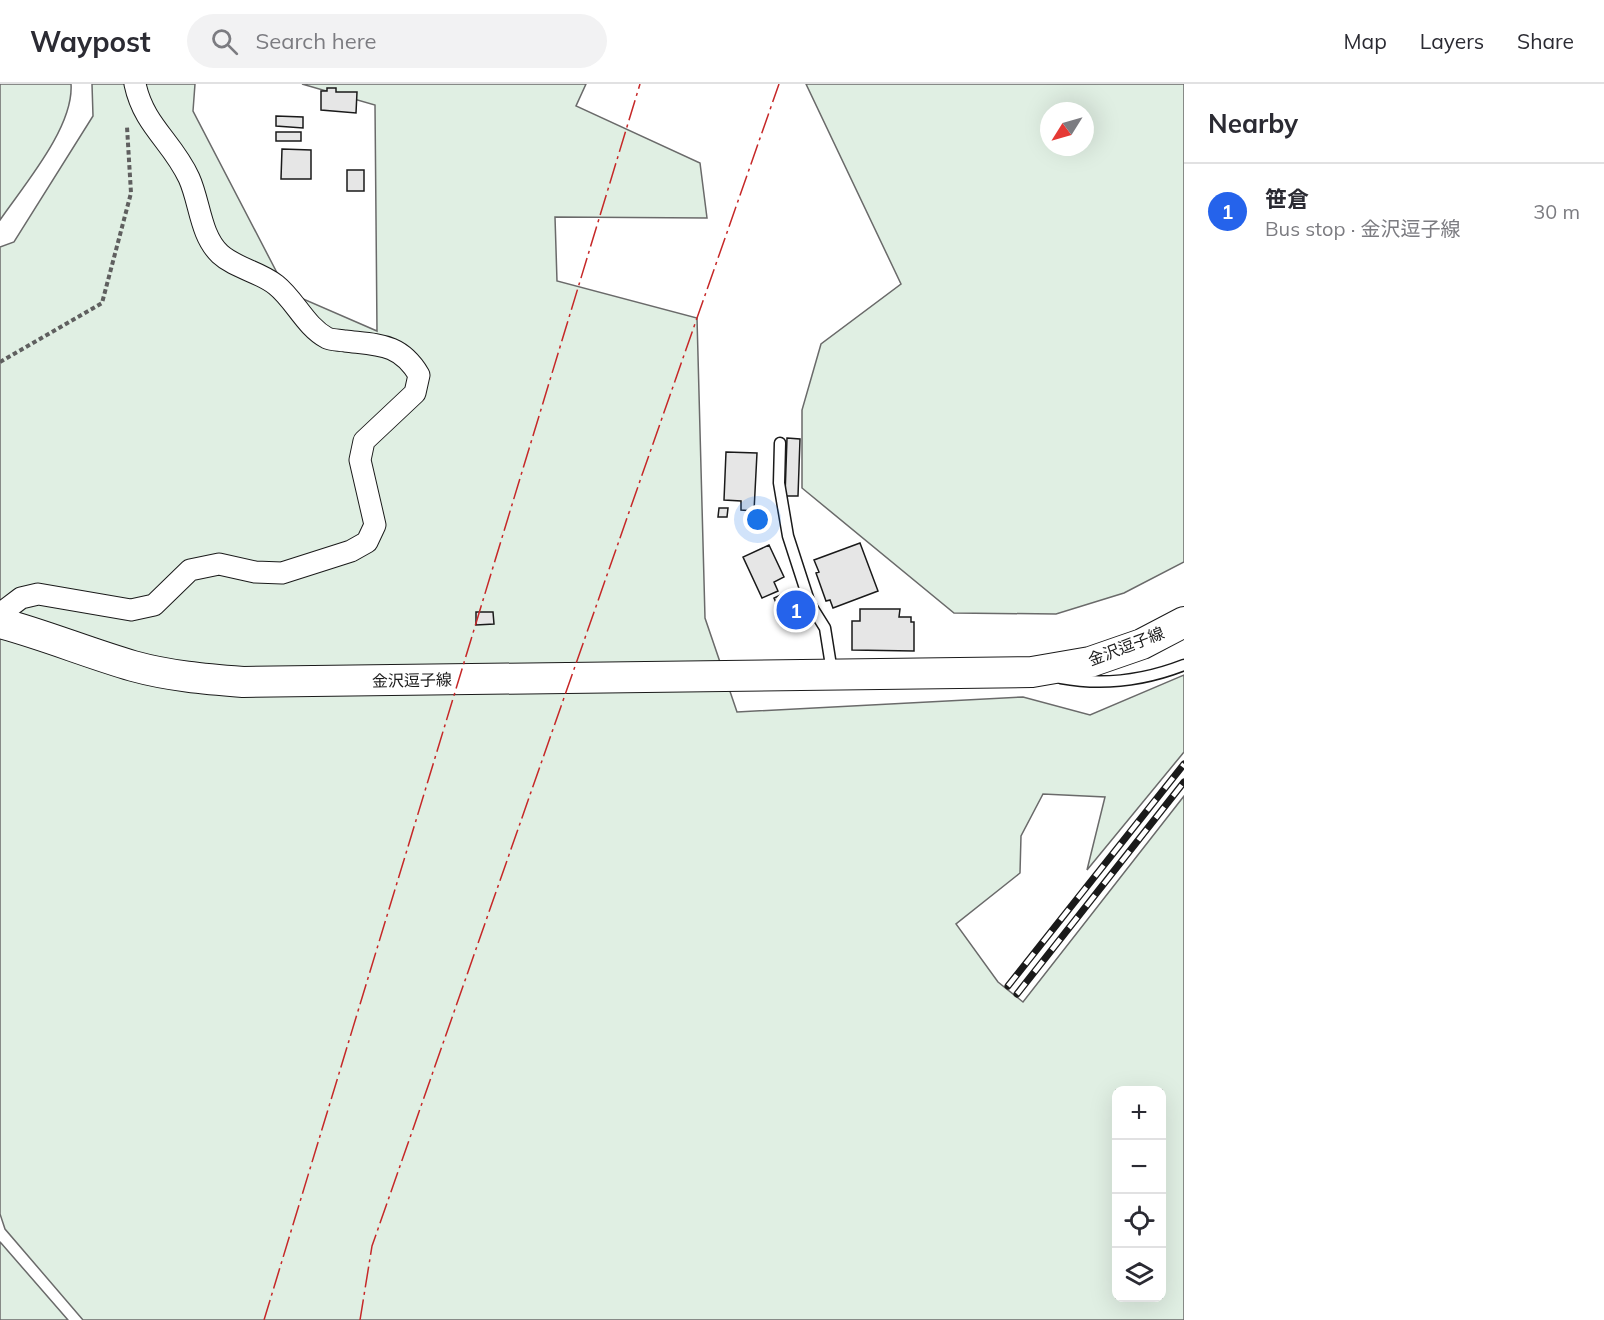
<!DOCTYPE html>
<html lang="en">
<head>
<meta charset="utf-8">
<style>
	body { margin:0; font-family:Mulish,"Noto Sans JP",sans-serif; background:#f2f2f3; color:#2b2b33 }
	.controls { position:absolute; right:18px; bottom:18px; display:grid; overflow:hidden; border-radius:12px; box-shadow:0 6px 24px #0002 }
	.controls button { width:54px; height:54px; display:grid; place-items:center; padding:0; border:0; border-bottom:2px solid #e1e1e2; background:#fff; color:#2b2b33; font:30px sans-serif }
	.compass { position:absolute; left:1040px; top:18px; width:54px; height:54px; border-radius:50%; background:#fff; box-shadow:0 6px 24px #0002; rotate:233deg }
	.you { position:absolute; left:758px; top:436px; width:21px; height:21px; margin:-15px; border:4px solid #fff; border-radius:50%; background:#1a73e8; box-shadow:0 0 0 9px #1a73e833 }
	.badge { display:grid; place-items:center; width:39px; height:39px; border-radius:50%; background:#2563eb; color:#fff; font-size:20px; font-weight:700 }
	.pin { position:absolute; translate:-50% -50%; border:3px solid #fff; box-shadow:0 2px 6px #0006 }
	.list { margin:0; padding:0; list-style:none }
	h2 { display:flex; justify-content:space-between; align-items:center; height:78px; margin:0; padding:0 24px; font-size:26px }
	h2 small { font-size:20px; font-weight:400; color:#7c7c81 }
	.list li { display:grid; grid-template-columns:39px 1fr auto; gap:18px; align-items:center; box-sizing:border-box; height:96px; padding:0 24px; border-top:2px solid #e1e1e2 }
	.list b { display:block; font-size:22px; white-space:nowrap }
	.list p { margin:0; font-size:20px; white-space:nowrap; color:#7c7c81 }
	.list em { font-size:20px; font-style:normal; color:#7c7c81 }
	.icon { flex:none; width:33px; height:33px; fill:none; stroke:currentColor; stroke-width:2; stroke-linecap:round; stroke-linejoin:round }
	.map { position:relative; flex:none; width:1184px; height:1236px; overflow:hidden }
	header { display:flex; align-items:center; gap:36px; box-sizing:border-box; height:84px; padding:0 30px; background:#fff; border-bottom:2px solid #e1e1e2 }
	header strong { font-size:28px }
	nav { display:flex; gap:33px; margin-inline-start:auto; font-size:21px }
	.search { width:420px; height:54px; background:#f2f2f3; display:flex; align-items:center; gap:15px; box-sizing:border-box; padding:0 21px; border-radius:33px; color:#7c7c81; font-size:22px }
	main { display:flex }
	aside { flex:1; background:#fff }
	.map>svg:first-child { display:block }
	.green { fill:#e0efe3; stroke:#6a6a6a; stroke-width:1.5; fill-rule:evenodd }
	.building { fill:#e6e6e6; stroke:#1a1a1a; stroke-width:1.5 }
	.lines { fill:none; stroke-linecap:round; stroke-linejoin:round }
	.service-casing { stroke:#1a1a1a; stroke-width:13 }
	.minor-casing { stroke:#1a1a1a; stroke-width:23 }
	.secondary-casing { stroke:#1a1a1a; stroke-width:32 }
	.path { stroke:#5f5f5f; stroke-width:4; stroke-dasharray:4.5 3; stroke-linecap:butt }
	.service { stroke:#fff; stroke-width:10 }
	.minor { stroke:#fff; stroke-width:21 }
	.secondary { stroke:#fff; stroke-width:30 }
	.rail-casing { stroke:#1a1a1a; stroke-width:7 }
	.rail { stroke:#fff; stroke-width:4.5; stroke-dasharray:14; stroke-linecap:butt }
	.power { stroke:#c62828; stroke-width:1.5; stroke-dasharray:21 4.5 3 4.5; stroke-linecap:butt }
	.labels { text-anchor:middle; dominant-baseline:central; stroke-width:4.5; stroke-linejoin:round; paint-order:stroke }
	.street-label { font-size:16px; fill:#1a1a1a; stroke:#fff }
</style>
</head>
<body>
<header>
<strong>Waypost</strong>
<div class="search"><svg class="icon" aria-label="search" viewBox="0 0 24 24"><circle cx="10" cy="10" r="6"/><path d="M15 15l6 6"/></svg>Search here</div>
<nav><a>Map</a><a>Layers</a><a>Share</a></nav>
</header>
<main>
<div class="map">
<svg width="1184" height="1236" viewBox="0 0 1184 1236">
	<rect width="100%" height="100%" fill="#fff"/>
	<!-- green -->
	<path class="green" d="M0 0H71C74 43 24 101 0 136Z
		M92 0H195L193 27 287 208 377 247 375 21 302 0H586L576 22 700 79 707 134 555 133 557 197 697 234 705 534 737 628 1023 613 1090 631 1184 591V668L1087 786 1105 713 1043 710 1021 752 1020 789 956 840 998 898 1023 918 1184 712V1236H83L5 1145 0 1130V163L14 158 93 32ZM1116 1006H1162V1214H1116Z
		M806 0H1184V478L1124 509 1056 530 954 529 802 404V326L821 260 901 200ZM1049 27H1085V63H1049Z
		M0 1158 1 1159 68 1236H0Z"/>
	<!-- building -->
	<path class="building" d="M327 4H336V8H357L356 29 321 26V7H327Z
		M276 32 303 33V44L276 42Z
		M276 48H301V57H276Z
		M282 65 311 66V95H281Z
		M347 86H364V107H347Z
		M787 354 800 355 798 412H785Z
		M726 368 757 369 754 427 741 426V417L724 416Z
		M719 424H728L727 433H718Z
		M860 459 878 507 833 524 830 516 826 517 816 489 819 488 814 476Z
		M769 461 784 493 774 498 778 507 762 514 743 473Z
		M789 507 796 523 781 530 774 514Z
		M860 525H900L899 533H911V538H914V567L852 566V537H860Z
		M476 528H493L494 540 476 541Z"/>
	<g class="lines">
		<!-- service casing -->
		<g class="service-casing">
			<path id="service" d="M780 359 779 399 788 452 810 520 825 544 832 588
				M1061 594C1104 602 1143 597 1184 581"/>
		</g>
		<!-- minor casing -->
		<g class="minor-casing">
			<path id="minor" d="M0 530 21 514 38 510 131 526 154 521 190 486 219 480 255 488 282 489 351 467 367 458 375 441 360 376 364 357 415 309 419 291C400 259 378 261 345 257 339 256 331 256 327 254 305 242 295 216 276 201 260 188 235 184 220 170 200 151 200 118 189 94 172 57 144 42 135 0"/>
		</g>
		<!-- secondary casing -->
		<g class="secondary-casing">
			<path id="secondary" d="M0 539C45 551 88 569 133 582 169 592 205 595 243 598L1032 588 1090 578 1142 560 1184 538"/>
		</g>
		<!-- path -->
		<path class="path" d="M0 278 102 219 131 109 127 43"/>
		<!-- service -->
		<use href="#service" class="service"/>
		<!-- minor -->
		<use href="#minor" class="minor"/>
		<!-- secondary -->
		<use href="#secondary" class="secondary"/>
		<!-- rail casing -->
		<g class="rail-casing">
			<path id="rail" d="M1008 902 1184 680
				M1017 910 1184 698"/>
		</g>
		<!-- rail -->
		<use href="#rail" class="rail"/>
		<!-- power -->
		<path class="power" d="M264 1236 640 0
			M360 1236 372 1162 779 0"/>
	</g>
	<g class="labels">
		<!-- street labels -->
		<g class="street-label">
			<text transform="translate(1126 562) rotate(-21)">金沢逗子線</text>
			<text transform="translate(412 596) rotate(-1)">金沢逗子線</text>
		</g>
	</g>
</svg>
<div class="controls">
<button>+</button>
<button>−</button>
<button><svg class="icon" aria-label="locate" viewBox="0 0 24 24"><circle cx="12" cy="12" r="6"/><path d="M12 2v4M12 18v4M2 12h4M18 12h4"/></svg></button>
<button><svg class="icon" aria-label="layers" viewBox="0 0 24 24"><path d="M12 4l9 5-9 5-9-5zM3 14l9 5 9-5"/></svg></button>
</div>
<svg class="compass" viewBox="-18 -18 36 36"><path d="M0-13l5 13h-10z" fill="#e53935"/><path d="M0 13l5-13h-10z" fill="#7c7c81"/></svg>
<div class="you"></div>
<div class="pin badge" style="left:796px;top:526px">1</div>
</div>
<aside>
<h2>Nearby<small></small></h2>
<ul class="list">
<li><span class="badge">1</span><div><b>笹倉</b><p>Bus stop · 金沢逗子線</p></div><em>30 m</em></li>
</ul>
</aside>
</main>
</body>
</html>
